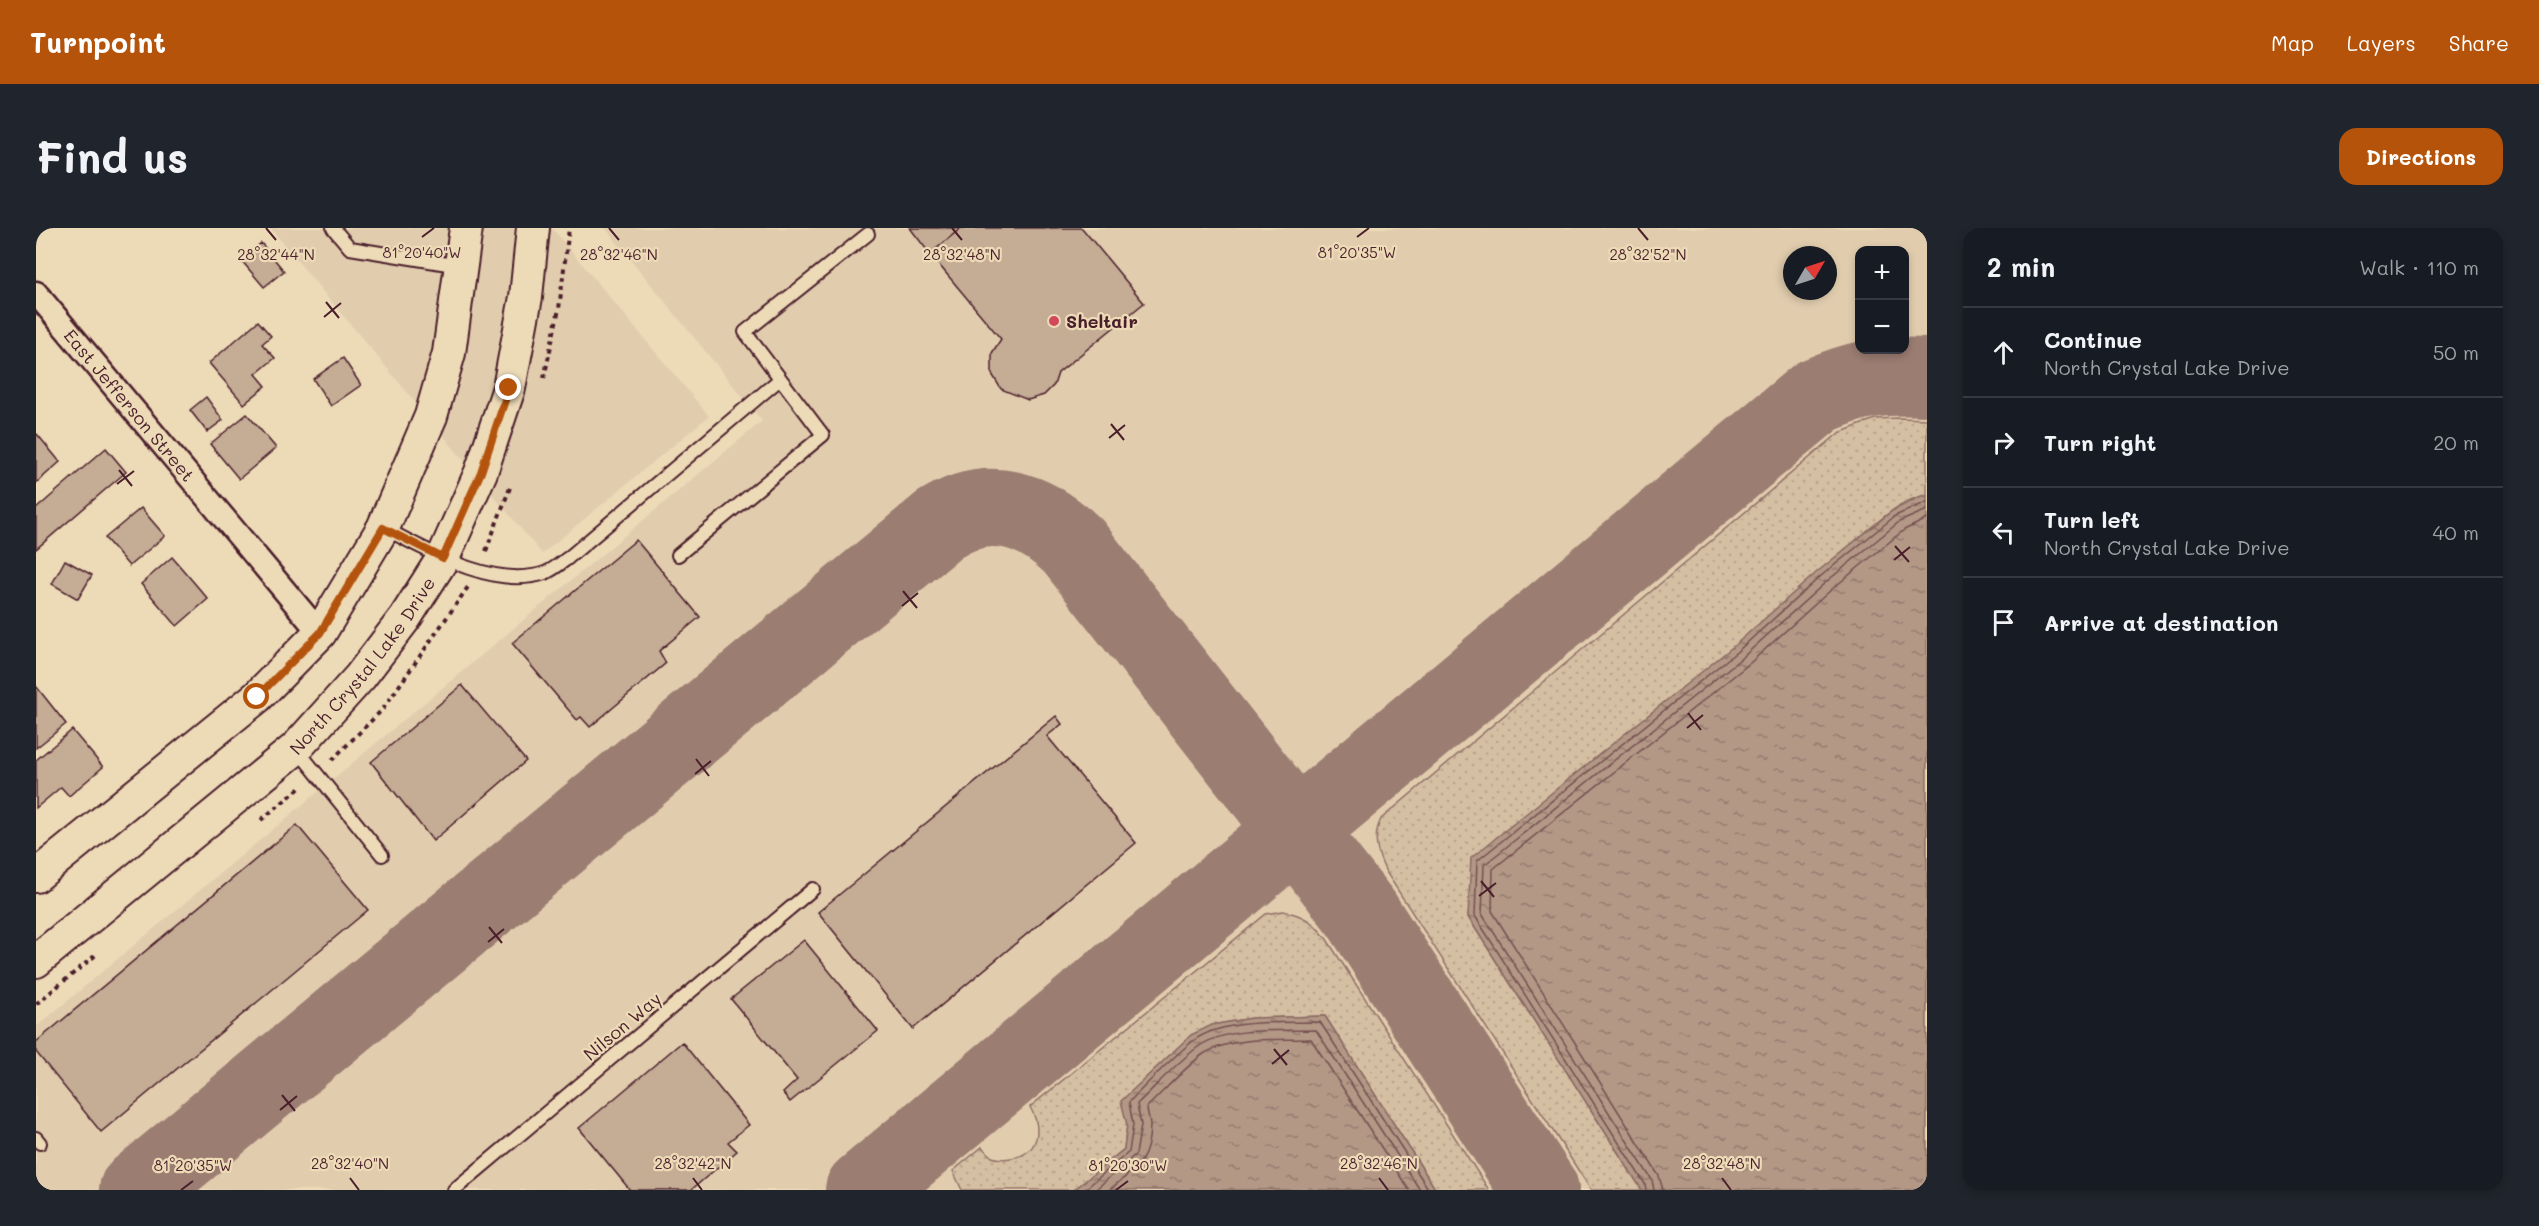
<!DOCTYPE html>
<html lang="en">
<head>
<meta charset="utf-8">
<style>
	body { margin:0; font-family:Mali,sans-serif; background:#20242c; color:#f1f3f6 }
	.controls { position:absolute; right:18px; top:18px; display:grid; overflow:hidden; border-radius:12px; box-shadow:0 3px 9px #0003 }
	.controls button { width:54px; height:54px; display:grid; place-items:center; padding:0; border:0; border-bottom:2px solid #363941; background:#171b24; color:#f1f3f6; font:30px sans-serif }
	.compass { position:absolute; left:1747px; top:18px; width:54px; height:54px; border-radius:50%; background:#171b24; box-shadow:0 3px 9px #0003; rotate:51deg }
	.stop { position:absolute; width:18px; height:18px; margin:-14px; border:4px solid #b45309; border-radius:50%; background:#fff }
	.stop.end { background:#b45309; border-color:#fff; box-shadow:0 2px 6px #0008 }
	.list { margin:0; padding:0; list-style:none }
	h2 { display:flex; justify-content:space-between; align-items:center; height:78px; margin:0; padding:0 24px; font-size:26px }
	h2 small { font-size:20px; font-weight:400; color:#9ea1a6 }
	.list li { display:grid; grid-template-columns:39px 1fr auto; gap:18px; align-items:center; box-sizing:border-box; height:90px; padding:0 24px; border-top:2px solid #363941 }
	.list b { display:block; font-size:22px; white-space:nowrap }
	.list p { margin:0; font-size:20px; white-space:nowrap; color:#9ea1a6 }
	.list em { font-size:20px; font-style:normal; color:#9ea1a6 }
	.icon { flex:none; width:33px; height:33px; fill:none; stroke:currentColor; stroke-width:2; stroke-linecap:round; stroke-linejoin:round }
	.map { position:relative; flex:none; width:1891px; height:962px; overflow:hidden; border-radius:18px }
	header { display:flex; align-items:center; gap:36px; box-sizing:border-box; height:84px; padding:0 30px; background:#b45309; color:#fff }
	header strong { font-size:28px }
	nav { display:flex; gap:33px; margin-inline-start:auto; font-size:21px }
	.intro { display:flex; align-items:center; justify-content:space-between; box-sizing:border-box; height:144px; padding:0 36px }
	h1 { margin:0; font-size:42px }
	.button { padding:15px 27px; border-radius:18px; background:#b45309; color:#fff; font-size:21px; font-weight:700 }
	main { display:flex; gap:36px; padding:0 36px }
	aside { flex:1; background:#171b24; border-radius:18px; box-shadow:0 3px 9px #0003 }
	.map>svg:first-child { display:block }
	.built { fill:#e1cdae; fill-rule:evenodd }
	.grass { fill:url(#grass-dots); stroke:#906f67; stroke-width:1.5 }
	.water { fill:url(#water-ripples); stroke:#896862; stroke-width:1.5 }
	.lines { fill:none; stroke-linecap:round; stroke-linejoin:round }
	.shore { stroke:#744f4f; stroke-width:1.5 }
	.taxiway { stroke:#9c7d72; stroke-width:78 }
	.building { fill:#c4ac95; stroke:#4a1f2b; stroke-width:1.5 }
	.lane-casing { stroke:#4a1f2b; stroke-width:16 }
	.street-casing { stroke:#4a1f2b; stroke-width:27 }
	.secondary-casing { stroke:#4a1f2b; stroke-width:36 }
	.path { stroke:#4a1f2b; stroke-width:4; stroke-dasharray:4.5 4.5; stroke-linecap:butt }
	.lane { stroke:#eddbb8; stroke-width:12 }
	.street { stroke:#eddbb8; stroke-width:22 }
	.secondary { stroke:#eddbb8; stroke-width:32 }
	.route { stroke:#b45309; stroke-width:8 }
	.ticks { fill:none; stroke:#4a1f2b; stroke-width:2 }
	.poi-dot { fill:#d1495b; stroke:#eddbb8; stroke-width:2 }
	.labels { text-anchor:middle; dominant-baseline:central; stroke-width:4.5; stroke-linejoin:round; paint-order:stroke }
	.poi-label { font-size:18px; font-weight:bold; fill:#4a1f2b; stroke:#eddbb8; text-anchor:start }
	.street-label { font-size:18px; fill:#4a1f2b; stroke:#eddbb8 }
	.ticks-label { font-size:15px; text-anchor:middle; fill:#4a1f2b; stroke:#eddbb8; stroke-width:4.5; stroke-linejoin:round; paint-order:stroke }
</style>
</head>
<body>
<header>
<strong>Turnpoint</strong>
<nav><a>Map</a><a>Layers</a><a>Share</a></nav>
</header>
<div class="intro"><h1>Find us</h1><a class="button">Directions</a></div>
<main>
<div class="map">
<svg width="1891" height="962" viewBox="0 0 1891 962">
	<defs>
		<pattern id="grass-dots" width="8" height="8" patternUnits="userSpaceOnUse" patternTransform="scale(1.5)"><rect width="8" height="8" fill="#d5bfa3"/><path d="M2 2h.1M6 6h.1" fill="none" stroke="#b8a48c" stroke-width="1.8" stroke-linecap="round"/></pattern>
		<pattern id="water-ripples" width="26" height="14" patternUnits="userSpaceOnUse" patternTransform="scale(1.5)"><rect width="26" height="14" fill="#b39886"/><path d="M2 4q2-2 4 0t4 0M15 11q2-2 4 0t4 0" fill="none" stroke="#947b6e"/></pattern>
	</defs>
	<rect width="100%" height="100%" fill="#eddbb8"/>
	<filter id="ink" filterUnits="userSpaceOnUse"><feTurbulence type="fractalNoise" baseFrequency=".0167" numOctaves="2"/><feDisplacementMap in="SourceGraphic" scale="12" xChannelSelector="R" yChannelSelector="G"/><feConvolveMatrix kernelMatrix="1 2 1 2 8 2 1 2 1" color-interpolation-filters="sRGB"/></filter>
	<g filter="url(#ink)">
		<!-- built -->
		<path class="built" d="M234 0H516L673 188 506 326Z
			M569 0H1891V962H0V799L726 193ZM1824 22H1868V122H1824ZM1756 27H1792V63H1756Z"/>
		<!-- grass -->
		<path class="grass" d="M1863 190 1891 191V268C1866 268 1834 301 1816 316 1678 429 1557 562 1432 689L1606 962H1555L1350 644C1341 626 1336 609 1345 591L1803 205 1839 191Z
			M1247 683C1268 687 1277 694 1290 710L1453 962H1400L1289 788 1216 790 1176 797 1091 897 1088 921 1038 962H926L917 943 946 919C949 922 953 927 956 929 961 931 970 931 975 930 1004 926 1006 900 994 879L1230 686Z"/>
		<!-- water -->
		<path class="water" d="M1885 268H1891V962H1606L1432 689 1435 630 1699 417 1781 344 1856 283Z
			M1289 788 1400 962H1038L1088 921 1091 897 1085 873 1155 807 1176 797 1216 790Z"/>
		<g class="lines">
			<!-- shore -->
			<path class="shore" d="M1048 962 1093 924 1097 897 1093 874C1113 854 1134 831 1157 813 1187 790 1247 795 1284 794L1393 962
				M1059 962 1100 926 1105 897 1101 876C1120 858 1140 835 1162 819 1191 798 1246 803 1280 802L1384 962
				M1073 962C1100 940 1113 935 1114 898 1114 891 1111 885 1111 879 1127 864 1152 836 1169 825 1199 808 1242 812 1275 811L1373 962
				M1610 962 1609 956 1439 688 1441 633 1703 422 1785 348 1859 288 1891 274
				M1618 962 1616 952 1446 686 1448 637 1708 428 1790 354 1863 294 1891 282
				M1627 962 1623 948 1456 683 1457 641 1714 435 1796 361 1868 302 1891 291"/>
			<!-- taxiway -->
			<path class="taxiway" d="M102 962 903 297C952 265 998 281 1037 318L1325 685 1504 962
				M828 962 1781 168C1822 150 1847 147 1891 149"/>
		</g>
		<!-- building -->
		<path class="building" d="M874 0H925L894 26Z
			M925 0H1046L1108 75 1022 145 1018 157 1008 167 992 172 965 161 956 146V125L965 111 894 26Z
			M225 15 248 43 228 59 205 32Z
			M222 93 235 108 226 116 239 130 220 146 230 158 208 176 173 135Z
			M307 130 325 157 295 178 277 151Z
			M170 169 187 192 171 204 154 182Z
			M211 186 240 220 203 251 174 216Z
			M1 206 24 234 0 255V207Z
			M70 220 90 244 0 321V281Z
			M105 280 129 308 93 338 69 310Z
			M600 312 664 389 623 423 630 435 554 499 545 489 541 492 476 415Z
			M136 329 172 371 141 398 105 356Z
			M29 332 56 347 42 371 16 356Z
			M426 457 490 533 397 613 335 534Z
			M0 458 30 496 0 520Z
			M1020 488 1026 496 1011 508 1100 615 877 801 782 684Z
			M36 502 67 539 33 568 25 559 0 580V532Z
			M261 597 332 682 65 904 0 824V814Z
			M768 712 842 803 754 874 747 865 761 852 695 771Z
			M646 814 713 897 692 914 701 923 655 962H594L543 900Z"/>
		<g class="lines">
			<!-- lane casing -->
			<g class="lane-casing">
				<path id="lane" d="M297 0 314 20 424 38
					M348 300C392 323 458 362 509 345 517 342 525 335 532 330L744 151
					M642 327 787 207 709 104 832 6
					M260 520 346 627
					M0 910 4 915
					M418 962 777 661"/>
			</g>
			<!-- street casing -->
			<g class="street-casing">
				<g id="street">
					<path id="s1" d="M0 65 284 405"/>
				</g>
			</g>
			<!-- secondary casing -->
			<g class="secondary-casing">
				<g id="secondary">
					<path d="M0 648 221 469 284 405 347 300 395 188 413 125 430 0"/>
					<path id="s2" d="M0 733 260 520 324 449 369 390 407 330 445 244 473 160 490 69 497 0"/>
				</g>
			</g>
			<!-- path -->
			<path class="path" d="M508 150 523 81 533 0
				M450 323 475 257
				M296 532 347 481 432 359
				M225 592 265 559
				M0 776 61 726"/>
			<!-- lane -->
			<use href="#lane" class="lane"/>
			<!-- street -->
			<use href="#street" class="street"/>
			<!-- secondary -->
			<use href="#secondary" class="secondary"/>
		</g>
	</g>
	<g class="lines" filter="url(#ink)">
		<!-- route -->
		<path class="route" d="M221 469 284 405 347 300 407 330 445 244 473 160"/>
	</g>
	<!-- ticks -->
	<path class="ticks" d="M230 0 240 12M573 0 583 12M916 0 926 12M1602 0 1612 12M386 9 398 0M1321 9 1333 0M290 74 303 90M288 89 305 75M1075 196 1088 212M1073 210 1089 197M83 242 96 258M81 256 98 243M1859 318 1873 334M1858 332 1874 319M867 363 881 380M866 378 882 365M1652 485 1665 502M1651 500 1667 487M660 531 673 548M659 546 675 533M1445 653 1458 669M1443 668 1460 655M453 699 466 715M452 714 468 701M1238 821 1251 837M1236 836 1253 822M246 867 259 883M244 882 261 868M314 950 323 962M657 950 666 962M1343 950 1352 962M1686 950 1695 962M145 962 157 953M1080 962 1092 953"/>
	<!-- markers -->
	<circle class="poi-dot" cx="1018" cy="93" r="6"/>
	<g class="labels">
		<!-- poi labels -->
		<g class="poi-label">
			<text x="1030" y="93">Sheltair</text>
		</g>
		<!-- street labels -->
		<g class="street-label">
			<text stroke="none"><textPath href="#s1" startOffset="146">East Jefferson Street</textPath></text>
			<text stroke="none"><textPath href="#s2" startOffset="442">North Crystal Lake Drive</textPath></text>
			<text transform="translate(586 798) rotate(-40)">Nilson Way</text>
		</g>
	</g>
	<g class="ticks-label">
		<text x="386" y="30">81°20'40"W</text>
		<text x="1321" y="30">81°20'35"W</text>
		<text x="240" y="32">28°32'44"N</text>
		<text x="583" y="32">28°32'46"N</text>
		<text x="926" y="32">28°32'48"N</text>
		<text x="1612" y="32">28°32'52"N</text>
		<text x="314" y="941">28°32'40"N</text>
		<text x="657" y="941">28°32'42"N</text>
		<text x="1343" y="941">28°32'46"N</text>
		<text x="1686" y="941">28°32'48"N</text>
		<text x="157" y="943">81°20'35"W</text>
		<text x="1092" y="943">81°20'30"W</text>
	</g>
</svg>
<div class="controls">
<button>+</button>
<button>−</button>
</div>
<svg class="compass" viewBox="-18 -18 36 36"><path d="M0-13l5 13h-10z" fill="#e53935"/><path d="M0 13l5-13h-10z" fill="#9ea1a6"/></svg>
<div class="stop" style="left:221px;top:469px"></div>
<div class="stop end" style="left:473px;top:160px"></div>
</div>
<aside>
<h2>2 min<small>Walk · 110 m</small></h2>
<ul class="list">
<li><svg class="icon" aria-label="ahead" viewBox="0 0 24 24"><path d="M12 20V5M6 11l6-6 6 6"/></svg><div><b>Continue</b><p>North Crystal Lake Drive</p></div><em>50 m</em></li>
<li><svg class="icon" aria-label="right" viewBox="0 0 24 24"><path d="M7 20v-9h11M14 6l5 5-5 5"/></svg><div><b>Turn right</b></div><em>20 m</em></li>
<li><svg class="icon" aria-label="left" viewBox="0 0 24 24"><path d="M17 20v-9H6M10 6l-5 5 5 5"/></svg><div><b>Turn left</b><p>North Crystal Lake Drive</p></div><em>40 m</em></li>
<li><svg class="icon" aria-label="arrive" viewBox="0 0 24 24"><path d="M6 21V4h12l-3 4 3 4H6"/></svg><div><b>Arrive at destination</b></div></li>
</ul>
</aside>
</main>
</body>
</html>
